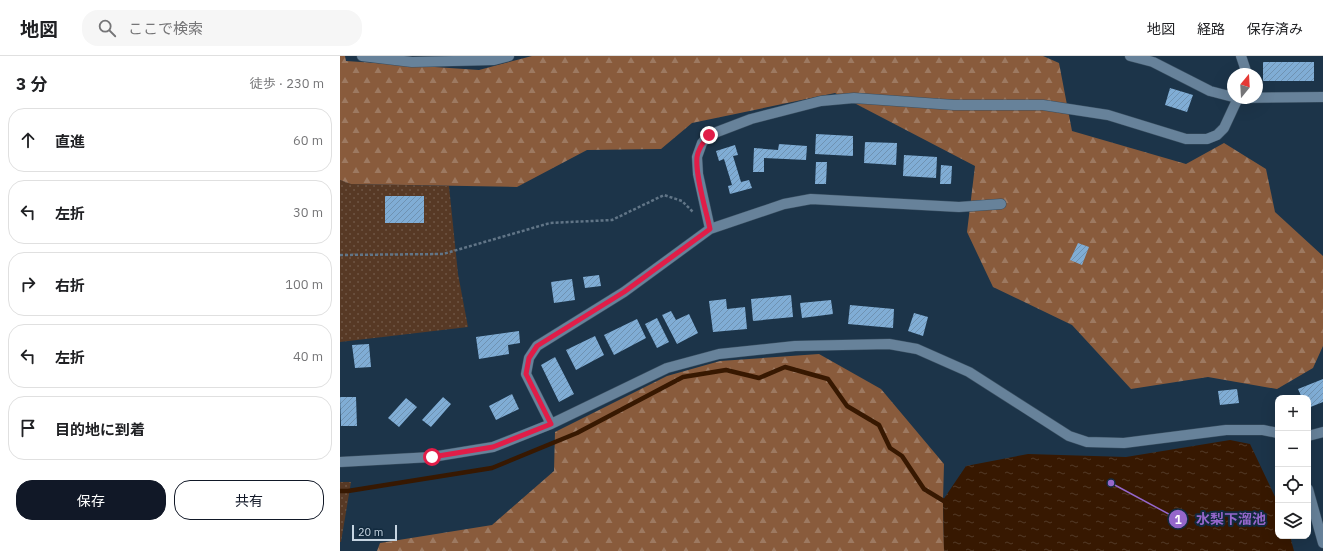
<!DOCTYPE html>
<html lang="ja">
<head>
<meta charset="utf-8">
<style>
	body { margin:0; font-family:"IBM Plex Sans","Noto Sans JP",sans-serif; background:#f6f6f6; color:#202124 }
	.controls { position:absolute; right:12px; bottom:12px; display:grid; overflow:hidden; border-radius:8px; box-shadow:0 4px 16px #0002 }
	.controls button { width:36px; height:36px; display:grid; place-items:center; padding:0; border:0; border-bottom:1px solid #e0e0e0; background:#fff; color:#202124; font:20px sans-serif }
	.compass { position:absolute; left:887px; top:12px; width:36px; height:36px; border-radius:50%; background:#fff; box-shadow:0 4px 16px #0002; rotate:18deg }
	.scale { position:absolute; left:12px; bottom:10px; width:45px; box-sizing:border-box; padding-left:4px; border:2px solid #c6d5e2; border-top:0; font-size:11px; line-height:14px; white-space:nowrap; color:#c6d5e2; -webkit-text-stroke:3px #122a3e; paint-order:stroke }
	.stop { position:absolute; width:12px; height:12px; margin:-9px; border:3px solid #e11d48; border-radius:50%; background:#fff }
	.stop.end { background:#e11d48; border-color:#fff; box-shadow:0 1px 4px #0008 }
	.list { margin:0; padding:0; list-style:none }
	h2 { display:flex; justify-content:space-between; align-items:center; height:52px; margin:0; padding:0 16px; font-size:17px }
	h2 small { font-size:13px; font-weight:400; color:#757577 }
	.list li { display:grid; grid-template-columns:26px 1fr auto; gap:12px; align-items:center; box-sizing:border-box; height:64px; margin:0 8px 8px; padding:0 8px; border:1px solid #e0e0e0; border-radius:16px }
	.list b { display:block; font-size:15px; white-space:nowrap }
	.list em { font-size:13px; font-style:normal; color:#757577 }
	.actions { display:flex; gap:8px; padding:12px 16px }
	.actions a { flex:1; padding:9px 0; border:1px solid #111827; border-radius:16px; text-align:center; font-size:14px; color:#111827 }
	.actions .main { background:#111827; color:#fff }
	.icon { flex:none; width:22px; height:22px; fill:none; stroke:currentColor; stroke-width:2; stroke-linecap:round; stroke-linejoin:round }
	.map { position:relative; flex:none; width:983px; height:495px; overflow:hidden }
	header { display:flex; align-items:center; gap:24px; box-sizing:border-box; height:56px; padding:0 20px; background:#fff; border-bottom:1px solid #e0e0e0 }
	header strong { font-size:19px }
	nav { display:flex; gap:22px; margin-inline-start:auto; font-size:14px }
	.search { width:280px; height:36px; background:#f6f6f6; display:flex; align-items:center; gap:10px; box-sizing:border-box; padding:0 14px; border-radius:16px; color:#757577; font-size:15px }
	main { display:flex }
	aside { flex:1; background:#fff }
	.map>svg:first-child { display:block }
	.grass { fill:url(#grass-dots) }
	.forest { fill:url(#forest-firs) }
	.water { fill:url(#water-ripples) }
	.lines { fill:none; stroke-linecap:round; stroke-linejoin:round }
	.stream { stroke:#371801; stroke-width:4.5 }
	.building { fill:url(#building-hatch) }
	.minor-casing { stroke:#3a4f61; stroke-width:11 }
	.path { stroke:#617587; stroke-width:2.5; stroke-dasharray:3 2; stroke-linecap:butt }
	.minor { stroke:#67829a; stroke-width:10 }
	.route { stroke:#e11d48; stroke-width:5 }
	.leader { fill:none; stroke:#9567cb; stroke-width:1.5 }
	.callout-dot { fill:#9567cb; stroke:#122a3e; stroke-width:1.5 }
	.mark-label { font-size:12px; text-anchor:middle; font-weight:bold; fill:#fff }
	.callout-label { font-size:14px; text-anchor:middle; font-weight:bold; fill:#9567cb; stroke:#122a3e; stroke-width:4; stroke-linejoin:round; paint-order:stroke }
</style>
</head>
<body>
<header>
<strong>地図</strong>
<div class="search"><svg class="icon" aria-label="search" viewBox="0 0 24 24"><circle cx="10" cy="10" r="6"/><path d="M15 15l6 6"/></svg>ここで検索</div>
<nav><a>地図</a><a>経路</a><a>保存済み</a></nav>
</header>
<main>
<aside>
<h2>3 分<small>徒歩 · 230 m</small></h2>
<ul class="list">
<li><svg class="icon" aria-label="ahead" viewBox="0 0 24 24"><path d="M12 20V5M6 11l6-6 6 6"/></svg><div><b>直進</b></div><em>60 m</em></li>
<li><svg class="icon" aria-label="left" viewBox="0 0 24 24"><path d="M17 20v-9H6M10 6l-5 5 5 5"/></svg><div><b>左折</b></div><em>30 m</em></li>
<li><svg class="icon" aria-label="right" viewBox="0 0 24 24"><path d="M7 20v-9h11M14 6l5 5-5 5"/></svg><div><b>右折</b></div><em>100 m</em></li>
<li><svg class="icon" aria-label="left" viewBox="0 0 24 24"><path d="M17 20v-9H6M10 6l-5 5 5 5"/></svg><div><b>左折</b></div><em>40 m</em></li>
<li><svg class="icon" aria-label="arrive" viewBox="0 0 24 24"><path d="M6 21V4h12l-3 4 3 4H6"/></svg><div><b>目的地に到着</b></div></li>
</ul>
<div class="actions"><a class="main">保存</a><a>共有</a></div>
</aside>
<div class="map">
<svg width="983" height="495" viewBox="0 0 983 495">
	<defs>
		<pattern id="grass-dots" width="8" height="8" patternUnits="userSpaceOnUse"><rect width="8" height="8" fill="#573925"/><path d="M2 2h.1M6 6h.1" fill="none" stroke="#6e5544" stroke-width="1.8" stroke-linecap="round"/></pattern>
		<pattern id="forest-firs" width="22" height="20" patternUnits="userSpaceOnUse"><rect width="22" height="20" fill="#895b3c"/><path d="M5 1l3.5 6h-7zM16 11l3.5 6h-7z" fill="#9d7961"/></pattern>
		<pattern id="water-ripples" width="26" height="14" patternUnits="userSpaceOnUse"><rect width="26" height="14" fill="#371801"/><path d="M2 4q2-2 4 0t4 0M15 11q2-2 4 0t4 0" fill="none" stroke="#523926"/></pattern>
		<pattern id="building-hatch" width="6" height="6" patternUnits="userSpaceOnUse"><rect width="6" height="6" fill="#80add5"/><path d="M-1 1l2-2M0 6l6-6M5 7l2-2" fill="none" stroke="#6f92b1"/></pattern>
	</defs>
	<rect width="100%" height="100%" fill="#1c3449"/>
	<!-- grass -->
	<path class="grass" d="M0 124 12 128 109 130 118 218 128 271 0 286Z
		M0 426H11L1 486H0Z"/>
	<!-- forest -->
	<path class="forest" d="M0 0H5L6 5 139 14 192 0H703L719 7 732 75 846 108 884 87 926 113 935 156 983 200V290L973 312 937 333 868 321 791 333 732 269 653 231 627 176 635 110 495 37 352 67 321 93 247 94 177 131 11 128 0 124Z
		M479 298 541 333 604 408 603 444 604 495H37L40 487 152 469 214 415 215 376 327 320 380 305Z"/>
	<!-- water -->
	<path class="water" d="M890 384 910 388 938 447V480H950L954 495H604L603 444 626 410 688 398 786 401Z"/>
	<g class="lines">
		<!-- stream -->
		<path class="stream" d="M0 435H8L152 412 237 377 343 321 386 314 419 322 445 311 488 323 507 350 539 369 550 392 562 400 584 433 607 447"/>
	</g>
	<!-- building -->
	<path class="building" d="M923 6H974V25H923Z
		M830 32 853 39 847 56 825 49Z
		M476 78 513 80V100L475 98Z
		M525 86 557 87 556 109 524 107Z
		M439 88 467 90 466 104 424 102V116H413L414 92 438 94Z
		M395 89 398 99 393 100 401 126 409 124 412 132 390 138 388 130 392 129 384 103 379 105 376 95Z
		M564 99 597 101 596 122 563 120Z
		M476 106H487L486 128H475Z
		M601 109 612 110 611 128H600Z
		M45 140H84V167H45Z
		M738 187 749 191 742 209 730 204Z
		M259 219 261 230 245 232 243 221Z
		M232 223 235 244 214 247 211 226Z
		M451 239 453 261 413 265 411 243Z
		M386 243 387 253 405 251 407 273 373 276 369 245Z
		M491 244 493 258 462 262 460 247Z
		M510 249 554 253 553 272 508 268Z
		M331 255 336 264 349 258 358 277 337 288 322 259Z
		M574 257 588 261 583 280 568 275Z
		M317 262 329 286 317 292 305 268Z
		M297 263 306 282 274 299 264 279Z
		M179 275 180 287 168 289 169 298 139 303 136 281Z
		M255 280 264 299 236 314 226 294Z
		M29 288 31 311 15 312 12 289Z
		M215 301 234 338 219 346 201 309Z
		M983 323V346L968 352V342H962L958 333Z
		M897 333 899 347 880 349 878 335Z
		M172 338 179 353 156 364 149 350Z
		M0 341H16L17 370H1Z
		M103 341 111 348 91 371 82 364Z
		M66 342 77 351 59 371 48 362Z"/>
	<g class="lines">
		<!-- minor casing -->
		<g class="minor-casing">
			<path id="minor" d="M22 0 72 6 154 4 169 0
				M790 0 813 6 870 35 893 41
				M901 0 907 18
				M897 42 983 41
				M370 173 358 118 357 101 362 87 369 79 411 63 481 45 514 42 614 49H703L768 59 846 83H867L877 79 884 72 898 42
				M211 368 186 318 189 302 197 290 284 236 370 173 444 148 471 143 619 151 661 148
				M968 380 983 376
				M0 406 92 401 153 391 211 368 327 312 379 298 455 290 549 288 577 293 629 316 729 380 747 386 784 387 886 374H923L938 377
				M968 433 983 487"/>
		</g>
		<!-- path -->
		<path class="path" d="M0 199 103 198 210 167 272 164 324 139 342 145 353 156"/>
		<!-- minor -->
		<use href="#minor" class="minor"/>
	</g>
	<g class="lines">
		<!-- route -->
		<path class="route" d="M92 401 153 391 211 368 186 318 189 302 197 290 284 236 370 173C366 154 355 119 357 101 358 93 364 85 369 79"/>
	</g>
	<!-- callouts -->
	<path class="leader" d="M771 427L838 463"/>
	<g class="callout-dot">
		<circle cx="771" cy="427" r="4"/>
		<circle cx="838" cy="463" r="10"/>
	</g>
	<g class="mark-label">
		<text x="838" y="468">1</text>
	</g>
	<g class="callout-label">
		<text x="891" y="468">水梨下溜池</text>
	</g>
</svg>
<div class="controls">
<button>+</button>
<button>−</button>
<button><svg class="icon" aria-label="locate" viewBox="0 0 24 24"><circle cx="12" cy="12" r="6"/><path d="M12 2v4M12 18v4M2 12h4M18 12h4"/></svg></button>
<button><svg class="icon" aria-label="layers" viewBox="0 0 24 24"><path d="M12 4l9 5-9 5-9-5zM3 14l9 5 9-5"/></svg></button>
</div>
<svg class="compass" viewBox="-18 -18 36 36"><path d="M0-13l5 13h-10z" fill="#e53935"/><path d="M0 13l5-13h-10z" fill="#757577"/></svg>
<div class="scale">20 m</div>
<div class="stop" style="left:92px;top:401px"></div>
<div class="stop end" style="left:369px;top:79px"></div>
</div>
</main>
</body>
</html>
